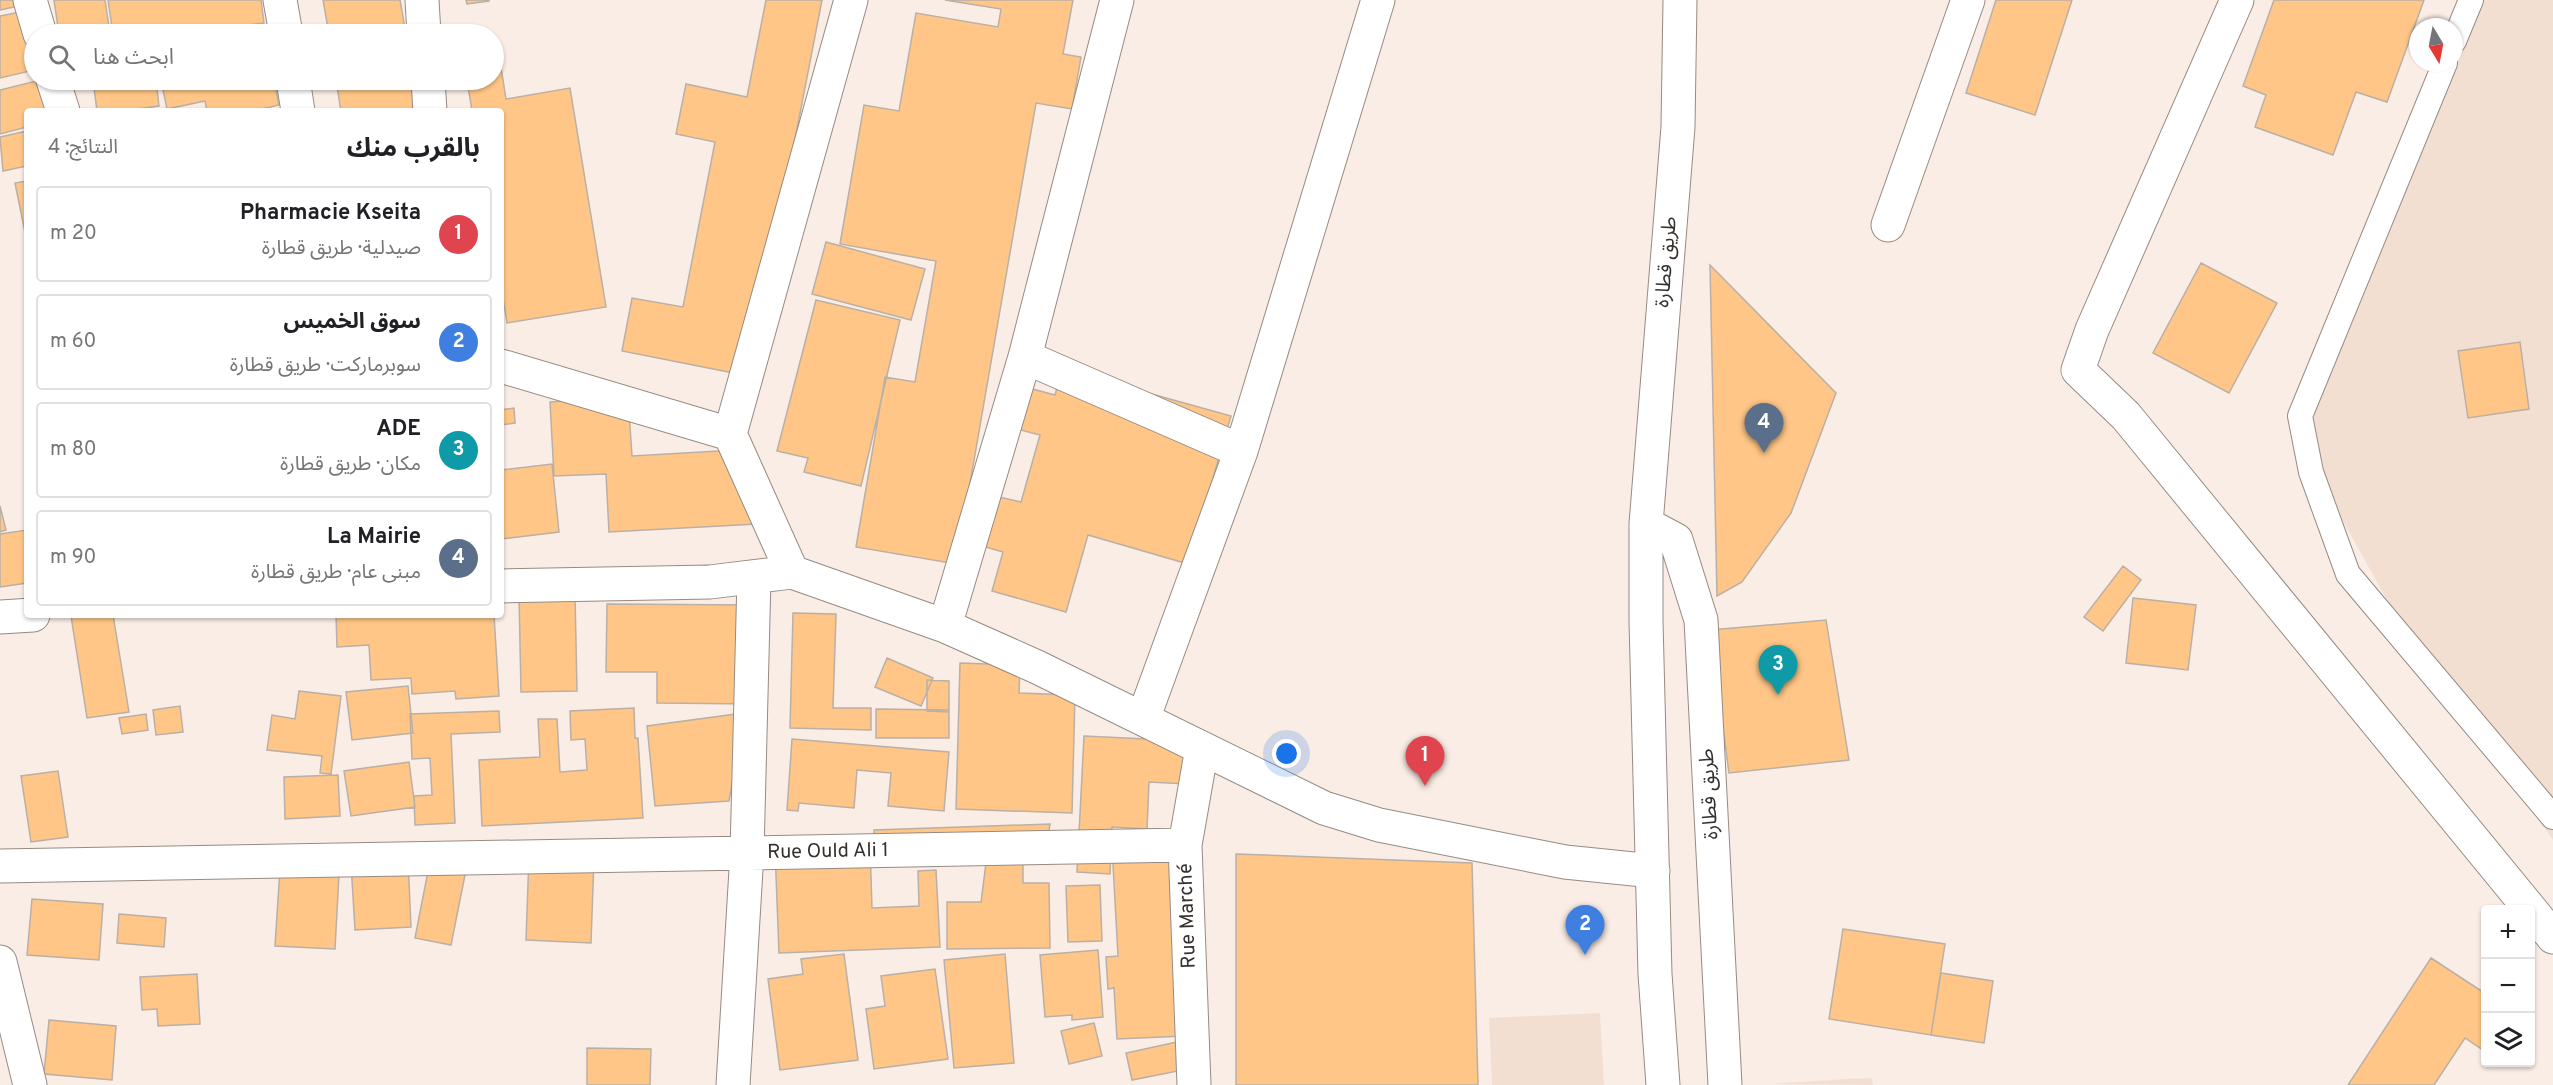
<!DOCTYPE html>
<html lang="ar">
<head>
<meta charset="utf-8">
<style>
	body { margin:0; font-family:Overpass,"Noto Sans Arabic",sans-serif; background:#f6f6f6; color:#202124; direction:rtl }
	.controls { position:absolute; right:18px; bottom:18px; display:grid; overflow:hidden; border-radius:6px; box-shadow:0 2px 4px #0004 }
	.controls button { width:54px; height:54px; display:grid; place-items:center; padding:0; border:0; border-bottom:2px solid #e0e0e0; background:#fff; color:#202124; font:30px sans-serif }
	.compass { position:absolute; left:2409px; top:18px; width:54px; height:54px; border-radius:50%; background:#fff; box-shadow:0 2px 4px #0004; rotate:170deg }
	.you { position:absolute; left:1287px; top:754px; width:21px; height:21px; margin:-15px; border:4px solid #fff; border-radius:50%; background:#1a73e8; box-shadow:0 0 0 9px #1a73e833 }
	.badge { display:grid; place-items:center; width:39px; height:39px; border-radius:50%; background:#b83377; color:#fff; font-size:20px; font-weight:700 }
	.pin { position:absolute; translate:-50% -50px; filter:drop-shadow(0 2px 3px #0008) }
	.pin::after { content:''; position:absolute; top:32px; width:21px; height:18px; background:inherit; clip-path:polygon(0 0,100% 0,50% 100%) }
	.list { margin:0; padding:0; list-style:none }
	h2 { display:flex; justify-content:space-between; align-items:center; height:78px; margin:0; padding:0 24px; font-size:26px }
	h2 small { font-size:20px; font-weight:400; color:#757577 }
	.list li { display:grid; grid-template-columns:39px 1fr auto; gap:18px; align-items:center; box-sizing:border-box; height:96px; margin:0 12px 12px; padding:0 12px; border:2px solid #e0e0e0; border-radius:6px }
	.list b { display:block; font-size:22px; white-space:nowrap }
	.list p { margin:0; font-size:20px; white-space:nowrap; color:#757577 }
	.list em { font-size:20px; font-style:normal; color:#757577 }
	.icon { flex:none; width:33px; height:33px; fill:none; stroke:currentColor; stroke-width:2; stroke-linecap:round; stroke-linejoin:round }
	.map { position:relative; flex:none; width:2553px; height:1085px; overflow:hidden; direction:ltr }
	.search { position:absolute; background:#fff; box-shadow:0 2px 4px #0004; left:24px; top:24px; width:480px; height:66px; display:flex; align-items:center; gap:15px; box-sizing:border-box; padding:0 21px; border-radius:33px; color:#757577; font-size:22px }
	.panel { position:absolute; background:#fff; box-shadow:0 2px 4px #0004; left:24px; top:108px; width:480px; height:510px; border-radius:6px; direction:rtl }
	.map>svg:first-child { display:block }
	.built { fill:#f3dfd2 }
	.building { fill:#ffc687; stroke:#bab0a6; stroke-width:1.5 }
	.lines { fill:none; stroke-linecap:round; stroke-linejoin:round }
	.lane-casing { stroke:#968b83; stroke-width:26 }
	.street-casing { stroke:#968b83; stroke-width:35 }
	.secondary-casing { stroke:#968b83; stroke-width:35 }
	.lane { stroke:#fff; stroke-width:24 }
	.street { stroke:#fff; stroke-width:33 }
	.secondary { stroke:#fff; stroke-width:33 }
	.labels { text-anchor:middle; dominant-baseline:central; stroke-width:4.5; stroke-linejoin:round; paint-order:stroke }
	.street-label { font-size:20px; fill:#36312e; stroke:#fff }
</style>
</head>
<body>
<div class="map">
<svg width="2553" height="1085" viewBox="0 0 2553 1085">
	<rect width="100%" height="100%" fill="#faede5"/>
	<!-- built -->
	<path class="built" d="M2459 0H2553V840L2413 647 2287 420 2434 63H2454V27Z
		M1600 1013 1604 1085H1492L1489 1018Z
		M1872 1078 1873 1085 1769 1084 1846 1079Z"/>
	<!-- building -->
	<path class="building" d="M0 0H32L33 3 0 10Z
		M54 0H105L110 34H59Z
		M108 0H261L264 23 182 34H113Z
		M323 0H400L406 34H329Z
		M466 0H489V1L467 4Z
		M766 0H822L749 376 622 351 632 298 683 307 715 142 676 134 686 84 747 97Z
		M945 0H1073L1063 54 1081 57 1072 109 1036 103 956 564 856 547 885 377 915 382 936 261 840 244 864 105 899 111 916 13 998 27 1001 9Z
		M1996 0H2072L2035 115 1966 93Z
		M2274 0H2424L2387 102 2356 92 2333 155 2255 127 2266 95 2243 86Z
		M31 10 34 34V70L0 78V16Z
		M497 42 506 99 570 88 606 307 507 323 501 286V111H472L467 80H494V43Z
		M40 80 58 111H27V127L0 134V90Z
		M93 80H156L159 106 123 111H97Z
		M161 80H274L279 105 253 111H207L205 101 167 109Z
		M336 80H413L418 111H341Z
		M27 131V166L3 171 0 137Z
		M27 181V242L15 183Z
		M826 242 925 269 911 320 812 294Z
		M2201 263 2277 303 2229 393 2153 353Z
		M1710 265 1836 393 1791 513 1742 582 1717 596Z
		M816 300 900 320 861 486 804 472 808 458 777 451Z
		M2520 342 2529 409 2468 418 2458 351Z
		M1062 369 1231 416 1188 564 1088 535 1066 612 992 591 1003 552 979 545 994 496 1021 502 1040 435 1013 428 1025 387 1055 395Z
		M628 397 632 456 753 449 757 524 609 532 606 474 554 476 550 402Z
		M514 408 515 423 501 425V410Z
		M552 464 559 532 501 539V470Z
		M0 506 6 530 0 532Z
		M27 530V583L0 587V534Z
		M2123 566 2141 580 2103 631 2084 617Z
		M575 594 577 691 521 692 519 595Z
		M2133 598 2196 605 2188 670 2126 663Z
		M607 604 752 605 751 704 657 703V672H606Z
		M793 613 836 614 833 708H871V730L790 728Z
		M80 615H113L129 712 87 718 71 616Z
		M336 615H494L499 696 456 699 455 691 412 694 411 678 371 680 369 645 337 647Z
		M1826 620 1849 760 1729 773 1710 630Z
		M887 658 933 678 921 706 875 687Z
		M960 663 1020 665 1019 693 1075 695 1072 813 956 809Z
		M927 680 949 681V712L927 711Z
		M408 686 413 733 352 740 346 692Z
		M299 691 341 696 331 774 320 773 322 756 267 750 272 715 295 719Z
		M180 706 183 732 156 735 153 710Z
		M634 708 635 738H638L643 818 482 826 479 760 540 757 538 719H557L560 772 587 770 585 739 571 740 570 711Z
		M876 709 949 710V738H876Z
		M499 711 500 732 451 734 455 823 415 825 414 796 432 795 430 758 412 759 410 714Z
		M744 713 729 801 655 806 647 726Z
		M146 714 148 730 122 734 119 718Z
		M1084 736 1188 741 1187 784 1149 782 1147 829 1112 827 1110 874 1077 872Z
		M792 739 949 752 944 811 888 806 891 773 857 770 854 808 799 803 798 811 787 810Z
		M409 762 415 807 351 816 344 771Z
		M58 771 68 837 31 842 21 776Z
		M338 775 340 816 285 819 284 777Z
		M1050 824 1046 849 1023 850V883H1049L1050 948 947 949V902H981L987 855 875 858 874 830Z
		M1173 844 1184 1036 1117 1039 1114 988 1108 989 1106 957 1118 956 1112 846Z
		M870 845 872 908 919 906 918 871 936 870 940 947 779 953 775 849Z
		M281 853 340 856 335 949 275 946Z
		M1236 854 1472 863 1478 1085H1236Z
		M529 856 594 858 591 943 526 940Z
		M408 859 411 927 355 930 351 863Z
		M468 860 451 945 415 938 428 871Z
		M1100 885 1102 941 1068 942 1066 886Z
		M32 899 103 904 99 960 27 955Z
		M119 914 166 918 164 947 117 943Z
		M1843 929 1945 944 1931 1035 1829 1019Z
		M1098 950 1103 1017 1072 1020V1015L1045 1017 1040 955Z
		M844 954 858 1060 780 1070 768 979 803 974 801 959Z
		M1005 954 1014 1063 954 1068 944 960Z
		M2431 958 2486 994V1052L2465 1038 2434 1085H2348Z
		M935 969 948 1059 874 1069 866 1009 885 1006 881 976Z
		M1941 973 1993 981 1984 1043 1931 1035Z
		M197 974 200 1024 158 1026 157 1009 142 1010 140 977Z
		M49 1020 116 1026 112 1080 44 1074Z
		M1094 1023 1102 1056 1069 1064 1061 1031Z
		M1177 1042 1183 1070 1132 1080 1126 1053Z
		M587 1048 651 1049 650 1085H587Z"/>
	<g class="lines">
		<!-- lane casing -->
		<g class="lane-casing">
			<path id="lane" d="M2454 41 2471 0
				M2445 63 2300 416 2311 472 2348 574 2553 817"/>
		</g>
		<!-- street casing -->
		<g class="street-casing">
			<path id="street" d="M30 0 40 34
				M280 0 286 34
				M422 0 424 34
				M2237 0 2092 330 2078 370 2126 416 2553 937
				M53 80 63 111
				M293 80 298 111
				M428 80 430 111
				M1888 225 1968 0
				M1025 357 1241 451
				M501 366 730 434 851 0
				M730 434 792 572
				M754 578 747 853 1185 845
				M501 586 710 582 792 572 945 626 1037 667 1324 808 1379 825 1565 862 1653 871
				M0 617 33 615
				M945 626 1025 357 1117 0
				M1143 719 1241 451 1378 0
				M0 866 747 853 733 1085
				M0 962 30 1085
				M1194 1085 1185 845 1202 748"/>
		</g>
		<!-- secondary casing -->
		<g class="secondary-casing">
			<path id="secondary" d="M1646 524 1676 540 1701 620 1725 1085
				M1663 1085 1655 974 1646 621V524L1678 127 1680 0"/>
		</g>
		<!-- lane -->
		<use href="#lane" class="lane"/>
		<!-- street -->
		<use href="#street" class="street"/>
		<!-- secondary -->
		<use href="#secondary" class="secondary"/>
	</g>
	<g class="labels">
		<!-- street labels -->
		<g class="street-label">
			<text transform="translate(1667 262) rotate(-85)">طريق قطارة</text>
			<text transform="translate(1710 794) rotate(-93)">طريق قطارة</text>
			<text transform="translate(828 852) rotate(-1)">Rue Ould Ali 1</text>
			<text transform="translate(1188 916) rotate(-92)">Rue Marché</text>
		</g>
	</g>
</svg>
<div class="controls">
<button>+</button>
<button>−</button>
<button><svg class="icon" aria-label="layers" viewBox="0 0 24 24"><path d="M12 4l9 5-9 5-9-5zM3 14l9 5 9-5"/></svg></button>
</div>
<svg class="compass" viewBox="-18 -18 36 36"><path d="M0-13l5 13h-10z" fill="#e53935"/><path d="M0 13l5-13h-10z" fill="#757577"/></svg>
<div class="you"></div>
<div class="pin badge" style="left:1425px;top:786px;background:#e0444e">1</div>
<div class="pin badge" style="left:1585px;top:955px;background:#3f7fe0">2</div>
<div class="pin badge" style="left:1778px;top:695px;background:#0f9aa8">3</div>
<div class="pin badge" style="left:1764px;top:453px;background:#5c6f8a">4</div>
<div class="search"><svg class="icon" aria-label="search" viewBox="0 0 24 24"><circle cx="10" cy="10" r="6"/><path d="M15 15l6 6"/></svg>ابحث هنا</div>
<section class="panel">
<h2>بالقرب منك<small>النتائج: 4</small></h2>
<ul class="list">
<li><span class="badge" style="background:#e0444e">1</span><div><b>Pharmacie Kseita</b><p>صيدلية · طريق قطارة</p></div><em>20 m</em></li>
<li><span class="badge" style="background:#3f7fe0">2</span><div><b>سوق الخميس</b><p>سوبرماركت · طريق قطارة</p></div><em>60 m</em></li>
<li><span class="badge" style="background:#0f9aa8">3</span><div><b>ADE</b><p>مكان · طريق قطارة</p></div><em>80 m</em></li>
<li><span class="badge" style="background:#5c6f8a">4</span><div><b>La Mairie</b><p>مبنى عام · طريق قطارة</p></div><em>90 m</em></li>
</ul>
</section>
</div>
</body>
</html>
